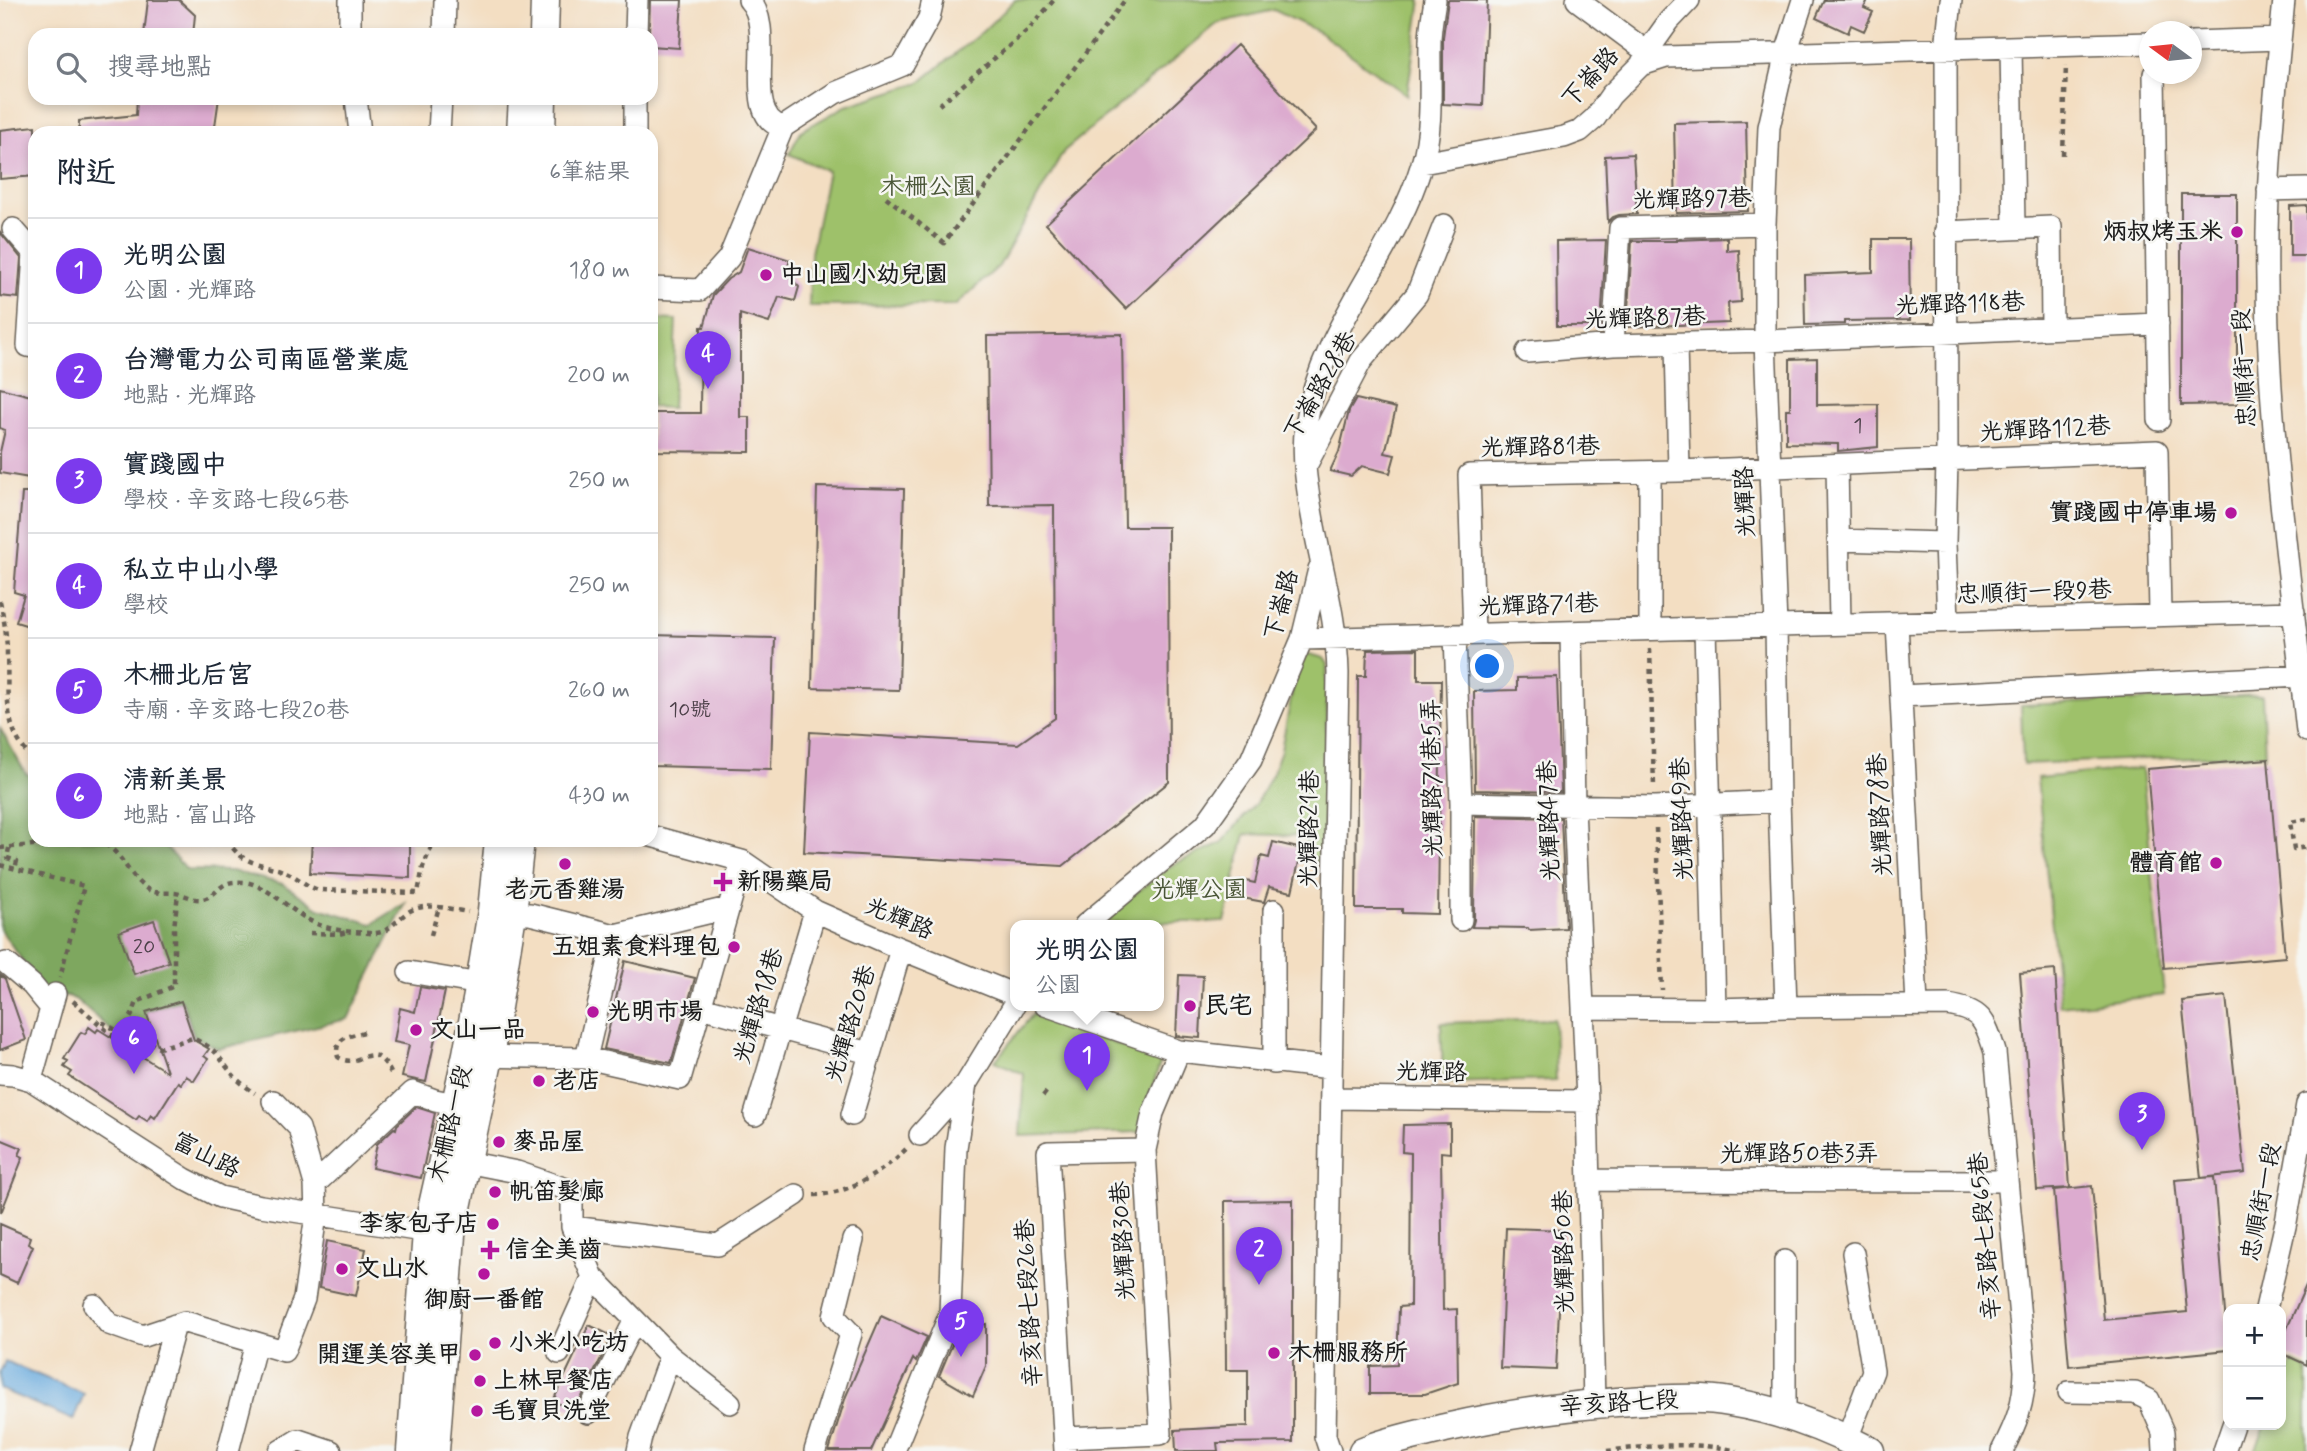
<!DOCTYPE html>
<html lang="zh-TW">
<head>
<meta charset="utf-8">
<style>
	body { margin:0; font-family:Mynerve,"LXGW WenKai TC",sans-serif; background:#f2f2f3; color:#1f2937 }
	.controls { position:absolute; right:21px; bottom:21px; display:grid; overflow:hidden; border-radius:14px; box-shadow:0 4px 10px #0003 }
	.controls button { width:63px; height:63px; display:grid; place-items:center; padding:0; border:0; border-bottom:2px solid #e0e1e3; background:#fff; color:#1f2937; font:35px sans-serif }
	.compass { position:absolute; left:2139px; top:21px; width:63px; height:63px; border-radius:50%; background:#fff; box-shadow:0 4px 10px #0003; rotate:285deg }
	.you { position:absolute; left:1488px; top:667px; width:24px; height:24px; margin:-18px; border:5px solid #fff; border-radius:50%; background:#1a73e8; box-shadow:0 0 0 10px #1a73e833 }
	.badge { display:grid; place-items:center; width:46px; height:46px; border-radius:50%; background:#7c3aed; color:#fff; font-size:23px; font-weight:700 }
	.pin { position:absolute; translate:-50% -58px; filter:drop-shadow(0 2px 4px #0008) }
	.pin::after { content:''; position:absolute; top:37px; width:24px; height:21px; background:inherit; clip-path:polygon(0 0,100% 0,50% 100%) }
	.popup { position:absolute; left:1010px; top:920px; width:154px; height:91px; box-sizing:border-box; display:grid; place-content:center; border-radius:14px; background:#fff; filter:drop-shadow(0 2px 5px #0005); font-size:23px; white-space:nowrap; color:#747a83 }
	.popup b { font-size:26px; color:#1f2937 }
	.popup::after { content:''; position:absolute; left:50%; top:100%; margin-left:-14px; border:14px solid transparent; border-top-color:#fff }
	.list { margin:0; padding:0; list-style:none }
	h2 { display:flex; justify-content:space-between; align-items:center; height:91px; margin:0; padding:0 28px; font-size:30px }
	h2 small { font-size:23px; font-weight:400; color:#747a83 }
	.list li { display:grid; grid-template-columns:46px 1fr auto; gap:21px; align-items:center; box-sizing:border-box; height:105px; padding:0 28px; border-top:2px solid #e0e1e3 }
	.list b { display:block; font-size:26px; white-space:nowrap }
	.list p { margin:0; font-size:23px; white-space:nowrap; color:#747a83 }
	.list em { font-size:23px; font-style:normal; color:#747a83 }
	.icon { flex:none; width:38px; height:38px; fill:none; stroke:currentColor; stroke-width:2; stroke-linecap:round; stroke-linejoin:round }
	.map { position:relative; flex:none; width:2307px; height:1451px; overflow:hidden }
	.search { position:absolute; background:#fff; box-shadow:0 4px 10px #0003; left:28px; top:28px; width:630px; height:77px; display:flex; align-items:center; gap:18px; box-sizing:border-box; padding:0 24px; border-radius:21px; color:#747a83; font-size:26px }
	.panel { position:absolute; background:#fff; box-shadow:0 4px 10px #0003; left:28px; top:126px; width:630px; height:721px; border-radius:21px }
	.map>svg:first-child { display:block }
	.green { fill:#9ec16a; stroke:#5d6e43; stroke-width:2 }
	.forest { fill:#7ea75e; stroke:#4d623d; stroke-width:2 }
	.water { fill:#6babde; stroke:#44647d; stroke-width:2 }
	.building { fill:#dcabcf }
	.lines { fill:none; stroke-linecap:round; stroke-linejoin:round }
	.minor-casing { stroke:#676056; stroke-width:24 }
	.major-casing { stroke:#676056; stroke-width:31 }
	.path { stroke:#676056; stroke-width:4.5; stroke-dasharray:5 5; stroke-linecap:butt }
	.minor { stroke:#fff; stroke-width:21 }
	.major { stroke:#fff; stroke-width:28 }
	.poi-dot { fill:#b5179e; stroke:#f6f6f2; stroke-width:2.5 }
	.labels { text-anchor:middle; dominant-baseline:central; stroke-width:5; stroke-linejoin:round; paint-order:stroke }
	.number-label { font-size:21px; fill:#4c4049 }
	.street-label { font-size:24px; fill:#1c1c1c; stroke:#f6f6f2 }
	.park-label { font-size:24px; fill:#4a5637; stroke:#f6f6f2 }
	.poi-label { font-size:24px; font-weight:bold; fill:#1c1c1c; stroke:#f6f6f2; text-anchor:start }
</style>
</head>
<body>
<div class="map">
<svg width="2307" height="1451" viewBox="0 0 2307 1451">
	<rect width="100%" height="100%" fill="#f6f6f2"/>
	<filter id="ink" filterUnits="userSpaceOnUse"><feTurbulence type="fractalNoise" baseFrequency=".0143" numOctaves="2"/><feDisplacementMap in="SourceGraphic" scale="14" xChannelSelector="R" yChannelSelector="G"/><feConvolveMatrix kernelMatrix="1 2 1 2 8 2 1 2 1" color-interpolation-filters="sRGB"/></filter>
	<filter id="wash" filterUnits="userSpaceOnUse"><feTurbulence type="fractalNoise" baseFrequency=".00686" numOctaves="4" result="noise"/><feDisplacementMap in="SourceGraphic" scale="28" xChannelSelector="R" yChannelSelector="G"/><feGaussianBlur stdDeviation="1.57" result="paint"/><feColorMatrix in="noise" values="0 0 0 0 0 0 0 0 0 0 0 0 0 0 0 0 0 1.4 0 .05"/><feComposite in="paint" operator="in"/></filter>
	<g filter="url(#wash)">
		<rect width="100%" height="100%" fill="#f3dec2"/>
		<!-- green -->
		<path class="green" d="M1015 0H1421L1407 95 1319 32 1274 10 1218 23 1064 151 999 266 956 305 809 306 811 253 828 171 789 154 801 131 846 106 919 83 982 32Z
			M651 319 676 320 672 408 651 407Z
			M1309 655 1323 659 1327 665 1324 867C1309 859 1305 852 1305 836L1245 834 1225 922H1098L1172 865 1221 843 1256 803 1272 775 1281 750 1298 662 1304 656Z
			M2262 695 2265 754 2023 764 2021 705Z
			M2142 768 2164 995 2060 1006 2037 778Z
			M1033 1014 1161 1060 1146 1108 1140 1132 1020 1136 1024 1074 995 1061Z
			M1554 1019 1556 1080 1443 1083 1441 1023Z
			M2292 1362 2307 1369V1451H2255L2266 1425H2281V1390Z"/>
		<!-- forest -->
		<path class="forest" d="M0 728 26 774 35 777V840H159L187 870 232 871 283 884 319 908 372 924 406 903 348 1019 218 1049 194 1036 182 1000 145 1012 149 1023 136 1033 123 1035 112 1031 75 999 44 991 0 929Z"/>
		<!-- water -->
		<path class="water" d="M5 1361 84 1394 73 1420 0 1389V1373Z"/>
		<g id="blocks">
			<!-- building -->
			<path class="building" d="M148 0H179L195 15 193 35H144Z
				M650 0H682L679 48 651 46V35H649Z
				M1448 0H1487L1483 106 1443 104V37Z
				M1824 0H1868L1864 8 1873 12 1864 31 1851 25 1848 33 1816 18Z
				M1237 45 1316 130 1126 309 1046 224Z
				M137 98H219L214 133H79V121L136 115Z
				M1746 121 1748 211 1676 213 1674 123Z
				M35 126V176L0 179V130Z
				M1633 154 1637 214 1619 215 1613 217 1608 222 1605 156Z
				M2181 194H2237V404L2181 405Z
				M2307 205V256H2290V206Z
				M0 232 21 258 18 298 0 296Z
				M1727 238V251L1739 250 1741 302 1728 303 1729 323 1627 327 1632 241H1677V240Z
				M1873 239H1909L1910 320 1844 321V324L1805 325 1804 275 1873 272Z
				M1606 240 1601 326H1557L1556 241Z
				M748 247 790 260 786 272 799 287 795 301 779 297 769 323 740 314V417H750V452L652 451V413H700L701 327H704L713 295 728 279 739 272Z
				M1122 334 1125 527H1168L1169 782 1063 866 804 852 810 732 1018 744 1055 718 1054 505 989 506 987 336Z
				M1817 358V405L1878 404V447L1838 451V444L1786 443V409H1790V359Z
				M0 388 35 397V479L0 473V452L5 430 0 428Z
				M1356 399 1396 408 1385 453 1395 455 1390 473 1362 466 1351 476 1330 471 1339 452 1349 411Z
				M817 487 904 489 899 690 812 688Z
				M22 493H35V628L16 622 24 595 14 592Z
				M651 635 775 638 771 769 651 766Z
				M1418 649V680H1441L1438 914 1402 913V909H1356L1358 676H1366L1367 650Z
				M1557 677 1561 792 1475 790 1474 691 1517 690V678Z
				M2268 759 2285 957 2164 968 2147 769Z
				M1475 816 1561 818 1566 928 1529 930 1528 928 1472 927 1474 920Z
				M312 840H410V878L310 873Z
				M1273 842 1302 849 1292 892 1269 887 1264 902 1237 897 1241 880 1255 883 1261 856 1269 858Z
				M154 920 169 962 134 974 119 932Z
				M625 961 695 978 671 1063 604 1049Z
				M2055 970 2070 1188 2037 1190 2020 973Z
				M0 975 5 979 26 1040 0 1050Z
				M1179 975 1203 976 1200 1038 1176 1036Z
				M420 987 445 991 426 1082 402 1077 409 1045 394 1042 400 1008 415 1012Z
				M2226 996 2245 1173 2201 1178 2182 1001Z
				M181 1001 194 1040 209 1049 204 1056 208 1059 194 1081 186 1076 181 1084 178 1082 155 1118 151 1115 147 1121 139 1116 136 1120 69 1076 72 1072 64 1067 68 1061 64 1059 81 1032 85 1034 89 1027 96 1032 98 1029 167 1072 146 1012Z
				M416 1107 435 1113 421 1178 372 1168 377 1144 394 1128 396 1129 397 1125Z
				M1450 1124V1153L1441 1152 1443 1310 1457 1309 1458 1383 1425 1394H1370V1366L1397 1365 1399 1307 1410 1306 1411 1153 1402 1152 1403 1125Z
				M0 1139 22 1148 19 1155 23 1157 1 1213Z
				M2214 1177 2228 1350 2069 1366 2054 1190 2092 1186 2104 1320 2187 1312 2175 1180Z
				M1293 1200V1442L1217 1443 1218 1451H1176L1175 1430 1248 1426V1370H1226L1225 1201Z
				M0 1224 30 1237 28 1243 33 1246 17 1283 0 1275Z
				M1506 1228 1563 1230 1556 1370 1500 1368Z
				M327 1241 366 1249 356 1296 319 1288Z
				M2307 1283V1365L2281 1353V1342Z
				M881 1316 927 1337 916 1362 913 1359 871 1451H829L846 1396Z
				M986 1324V1366L973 1396 939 1376 959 1328Z
				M589 1325 612 1336 575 1411 553 1401Z"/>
		</g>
	</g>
	<g filter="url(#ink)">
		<use href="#blocks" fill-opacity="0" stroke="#676056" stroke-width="2"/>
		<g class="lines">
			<!-- minor casing -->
			<g class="minor-casing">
				<path id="minor" d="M749 0C778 29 739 117 783 127
					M1577 0 1647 52
					M2284 0C2275 93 2265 187 2267 281 2268 432 2291 582 2307 731
					M350 35V0
					M444 35 445 0
					M636 35 637 0
					M2192 42 2280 39
					M2011 47 2014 228
					M1641 65 1666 57 2150 43
					M2154 74 2159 420
					M356 98 360 133
					M439 133 441 98
					M635 133V98
					M1422 163 1564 137 1580 131 1595 118 1611 95 1641 65 1647 52 1669 21 1689 0
					M2268 190 2307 189
					M13 229 34 253 28 346 35 347
					M1945 232 2051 227 2052 328
					M651 288 700 290 729 258 783 127 835 93 903 65 929 18 933 0
					M1676 344 1679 471
					M1613 345 1620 228 1765 224
					M1527 352 1613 345 1765 341 2158 324
					M1308 462 1361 361 1417 294 1444 225
					M1837 465 1840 624
					M1838 540 1945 543
					M1948 621 1945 543 1947 460 1946 49 1951 0
					M1897 623 1917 1004
					M1705 628 1715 1009
					M1650 629V472
					M1571 632 1574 807 1583 1008
					M1474 634 1469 475 1679 471 2157 451 2160 615
					M1455 635 1461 803V920
					M1302 639 2294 612
					M1901 696 2301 676
					M1461 803 1655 807 1779 801
					M651 836 742 861 815 911 901 949 1015 995
					M1274 910V1063
					M512 914H530L615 935 728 908
					M1085 925 1205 825 1251 760 1302 639 1319 569
					M6 963 32 985 51 1008
					M409 972 480 984
					M1045 1005 1179 1051 1331 1068
					M701 1007 869 1053
					M1786 1007 1947 1005C1981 1010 1985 1019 1995 1052L2025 1371C2024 1404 2017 1422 2002 1451
					M476 1056 586 1058 680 1079 742 861
					M586 1058 615 935
					M0 1074 13 1075 31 1080 185 1179 220 1197 261 1206 442 1234
					M31 1080 55 994
					M1332 1098 1587 1101 1583 1008 1715 1009 1786 1007 1779 801 1776 626 1765 341V224L1769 127 1786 53 1803 0
					M1587 1101 1594 1403
					M755 1115 815 911
					M852 1115 901 949
					M920 1135 965 1085
					M466 1162 517 1172 572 1191V1227L593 1277 670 1356 641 1437 638 1451
					M1590 1180 2007 1181
					M315 1184 413 1092 435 1100 455 1104
					M572 1227 718 1245 796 1195
					M1785 1261V1416
					M94 1305 109 1324 143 1336 185 1322 284 1351 304 1299 316 1215 315 1184 299 1128 273 1101
					M2266 1309 2286 1222 2307 1104
					M559 1353 593 1277
					M670 1356 730 1403
					M2069 1392 2135 1393 2149 1400 2163 1432 2164 1451
					M588 1413 635 1320
					M1065 1438 1161 1434 1145 1150 1153 1113 1179 1051
					M1847 1439 1873 1371 1853 1253
					M140 1451 175 1325
					M228 1451 256 1343
					M280 1451 298 1440 331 1451
					M815 1451 851 1334 834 1316 853 1240
					M894 1451 950 1314 956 1148 966 1084 1015 1004
					M1065 1451 1048 1152 1145 1150
					M1330 1451 1325 1436 1338 673C1337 623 1323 574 1314 526 1308 493 1301 458 1306 425 1321 326 1394 257 1422 164 1434 125 1429 82 1430 42 1430 28 1433 14 1435 0
					M2224 1451 2233 1425"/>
			</g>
			<!-- major casing -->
			<g class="major-casing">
				<path id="major" d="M544 35 545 0
					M521 133 523 98
					M541 133 542 98
					M411 1451 427 1232 467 1054 480 984 492 911 499 840
					M435 1451 451 1235 489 1057 512 914 520 840
					M1363 1451C1390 1440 1417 1435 1445 1428 1511 1413 1577 1404 1645 1400 1672 1399 1703 1397 1730 1402 1778 1410 1827 1428 1870 1451"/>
			</g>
			<!-- path -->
			<path class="path" d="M939 105 1028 30 1054 0
				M2063 155 2066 65
				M886 197 944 243 1125 0
				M0 601C4 619 7 636 7 655 9 695 1 730 35 761
				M1650 649 1654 787
				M2307 819 2290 822 2294 849 2307 847
				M1656 828 1662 990
				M69 840H72
				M96 840C125 850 126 878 149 890 158 895 170 891 180 894 189 896 196 902 206 898 221 892 219 880 243 882 264 883 289 909 307 919 325 930 349 932 369 933 390 935 394 920 410 911 427 902 449 909 468 912
				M227 840C245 869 263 861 290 874 300 879 307 887 319 890L418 893 423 867 434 840
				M0 848 33 845 36 840
				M9 848 7 858 17 861 15 869
				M0 865 84 886 60 977
				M310 933 339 934 347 932
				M431 935 439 907
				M73 1001 112 1035 132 1040 148 1041 159 1048 193 1038C200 1042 211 1047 216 1053 230 1071 235 1080 255 1093
				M103 1025 104 1023 121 1033 132 1015 137 1002 174 986V928L178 893
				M364 1032C349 1036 333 1038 338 1057 360 1072 372 1034 392 1075
				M1043 1096 1048 1090
				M814 1195C849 1194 883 1172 907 1148
				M1607 1451C1649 1446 1695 1441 1737 1451"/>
			<!-- minor -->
			<use href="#minor" class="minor"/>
			<!-- major -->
			<use href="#major" class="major"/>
		</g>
	</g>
	<!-- markers -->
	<g class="poi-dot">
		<circle cx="2237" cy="232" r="7"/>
		<circle cx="766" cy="275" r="7"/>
		<circle cx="2231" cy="513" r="7"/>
		<circle cx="2216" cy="863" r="7"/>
		<circle cx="565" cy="864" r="7"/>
		<path d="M719.5 871.5h7v7h7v7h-7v7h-7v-7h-7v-7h7z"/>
		<circle cx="734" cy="947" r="7"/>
		<circle cx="1190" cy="1006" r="7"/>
		<circle cx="593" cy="1012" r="7"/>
		<circle cx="416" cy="1030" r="7"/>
		<circle cx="539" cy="1081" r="7"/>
		<circle cx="499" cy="1142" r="7"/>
		<circle cx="495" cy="1192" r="7"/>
		<circle cx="493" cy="1224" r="7"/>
		<path d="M486.5 1239.5h7v7h7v7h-7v7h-7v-7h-7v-7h7z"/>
		<circle cx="342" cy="1269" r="7"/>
		<circle cx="484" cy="1274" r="7"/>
		<circle cx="495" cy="1343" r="7"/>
		<circle cx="1274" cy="1353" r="7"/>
		<circle cx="475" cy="1355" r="7"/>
		<circle cx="480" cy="1381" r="7"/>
		<circle cx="477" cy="1411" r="7"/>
	</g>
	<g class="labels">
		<!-- number labels -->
		<g class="number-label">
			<text x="1858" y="426">1</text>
			<text x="690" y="710">10號</text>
			<text x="144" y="947">20</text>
		</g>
		<!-- street labels -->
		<g class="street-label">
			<text transform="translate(1591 78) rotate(-48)">下崙路</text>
			<text transform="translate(1692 200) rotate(-1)">光輝路97巷</text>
			<text transform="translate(1960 305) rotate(-2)">光輝路118巷</text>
			<text transform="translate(1645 319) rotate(-2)">光輝路87巷</text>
			<text transform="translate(2245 368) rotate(-93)">忠順街一段</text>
			<text transform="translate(1321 386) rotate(-60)">下崙路28巷</text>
			<text transform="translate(2045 430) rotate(-3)">光輝路112巷</text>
			<text transform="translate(1540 448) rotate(-1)">光輝路81巷</text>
			<text transform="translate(1746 502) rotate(-92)">光輝路</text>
			<text transform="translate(2034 593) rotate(-2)">忠順街一段9巷</text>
			<text transform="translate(1282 605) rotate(-75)">下崙路</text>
			<text transform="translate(1538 606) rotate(-2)">光輝路71巷</text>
			<text transform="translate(1433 778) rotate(-91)">光輝路71巷5弄</text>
			<text transform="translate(1881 815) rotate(-93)">光輝路78巷</text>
			<text transform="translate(1683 819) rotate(-92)">光輝路49巷</text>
			<text transform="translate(1550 821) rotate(-92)">光輝路47巷</text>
			<text transform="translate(1310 829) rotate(-89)">光輝路21巷</text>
			<text transform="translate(899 919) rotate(23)">光輝路</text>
			<text transform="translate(759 1006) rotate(-73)">光輝路18巷</text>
			<text transform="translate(851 1024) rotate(-73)">光輝路20巷</text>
			<text transform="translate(1431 1073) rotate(1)">光輝路</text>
			<text transform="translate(451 1124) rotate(-77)">木柵路一段</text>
			<text x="1799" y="1154">光輝路50巷3弄</text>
			<text transform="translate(206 1156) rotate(27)">富山路</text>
			<text transform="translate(2262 1202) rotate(-79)">忠順街一段</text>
			<text transform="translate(1986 1236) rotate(-95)">辛亥路七段65巷</text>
			<text transform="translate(1124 1241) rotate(-93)">光輝路30巷</text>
			<text transform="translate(1565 1252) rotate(-91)">光輝路50巷</text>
			<text transform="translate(1030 1303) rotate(-93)">辛亥路七段26巷</text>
			<text transform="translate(1619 1404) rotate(-4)">辛亥路七段</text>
		</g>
		<!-- park labels -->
		<g class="park-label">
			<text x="928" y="187">木柵公園</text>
			<text x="1199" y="890">光輝公園</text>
		</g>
		<!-- poi labels -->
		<g class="poi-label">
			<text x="2223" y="232" text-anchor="end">炳叔烤玉米</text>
			<text x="780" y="275">中山國小幼兒園</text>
			<text x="2217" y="513" text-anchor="end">實踐國中停車場</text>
			<text x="2202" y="863" text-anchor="end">體育館</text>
			<text x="737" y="882">新陽藥局</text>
			<text x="565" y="890" text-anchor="middle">老元香雞湯</text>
			<text x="720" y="947" text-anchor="end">五姐素食料理包</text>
			<text x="1204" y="1006">民宅</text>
			<text x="607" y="1012">光明市場</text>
			<text x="430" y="1030">文山一品</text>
			<text x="553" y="1081">老店</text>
			<text x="513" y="1142">麥品屋</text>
			<text x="509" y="1192">帆笛髮廊</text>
			<text x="479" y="1224" text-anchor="end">李家包子店</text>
			<text x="506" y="1250">信全美齒</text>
			<text x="356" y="1269">文山水</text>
			<text x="484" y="1300" text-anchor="middle">御廚一番館</text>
			<text x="509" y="1343">小米小吃坊</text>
			<text x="1288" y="1353">木柵服務所</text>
			<text x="461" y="1355" text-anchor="end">開運美容美甲</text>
			<text x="494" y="1381">上林早餐店</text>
			<text x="491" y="1411">毛寶貝洗堂</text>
		</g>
	</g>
</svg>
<div class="controls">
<button>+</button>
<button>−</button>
</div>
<svg class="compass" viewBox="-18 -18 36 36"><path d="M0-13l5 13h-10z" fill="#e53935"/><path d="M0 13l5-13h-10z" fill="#747a83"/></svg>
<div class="you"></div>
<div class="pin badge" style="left:1087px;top:1091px">1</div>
<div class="popup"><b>光明公園</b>公園</div>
<div class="pin badge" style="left:1259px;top:1285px">2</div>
<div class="pin badge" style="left:2142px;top:1150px">3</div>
<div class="pin badge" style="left:708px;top:389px">4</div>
<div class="pin badge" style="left:961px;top:1357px">5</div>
<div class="pin badge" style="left:134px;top:1074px">6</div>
<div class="search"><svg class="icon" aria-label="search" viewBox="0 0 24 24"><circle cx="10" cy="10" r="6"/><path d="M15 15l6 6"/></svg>搜尋地點</div>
<section class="panel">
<h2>附近<small>6筆結果</small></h2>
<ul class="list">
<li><span class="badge">1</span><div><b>光明公園</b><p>公園 · 光輝路</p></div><em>180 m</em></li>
<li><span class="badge">2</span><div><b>台灣電力公司南區營業處</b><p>地點 · 光輝路</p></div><em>200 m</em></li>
<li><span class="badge">3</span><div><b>實踐國中</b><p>學校 · 辛亥路七段65巷</p></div><em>250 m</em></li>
<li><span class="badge">4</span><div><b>私立中山小學</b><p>學校</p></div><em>250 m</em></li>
<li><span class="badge">5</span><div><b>木柵北后宮</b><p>寺廟 · 辛亥路七段20巷</p></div><em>260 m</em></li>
<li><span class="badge">6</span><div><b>清新美景</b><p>地點 · 富山路</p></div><em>430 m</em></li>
</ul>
</section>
</div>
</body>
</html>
